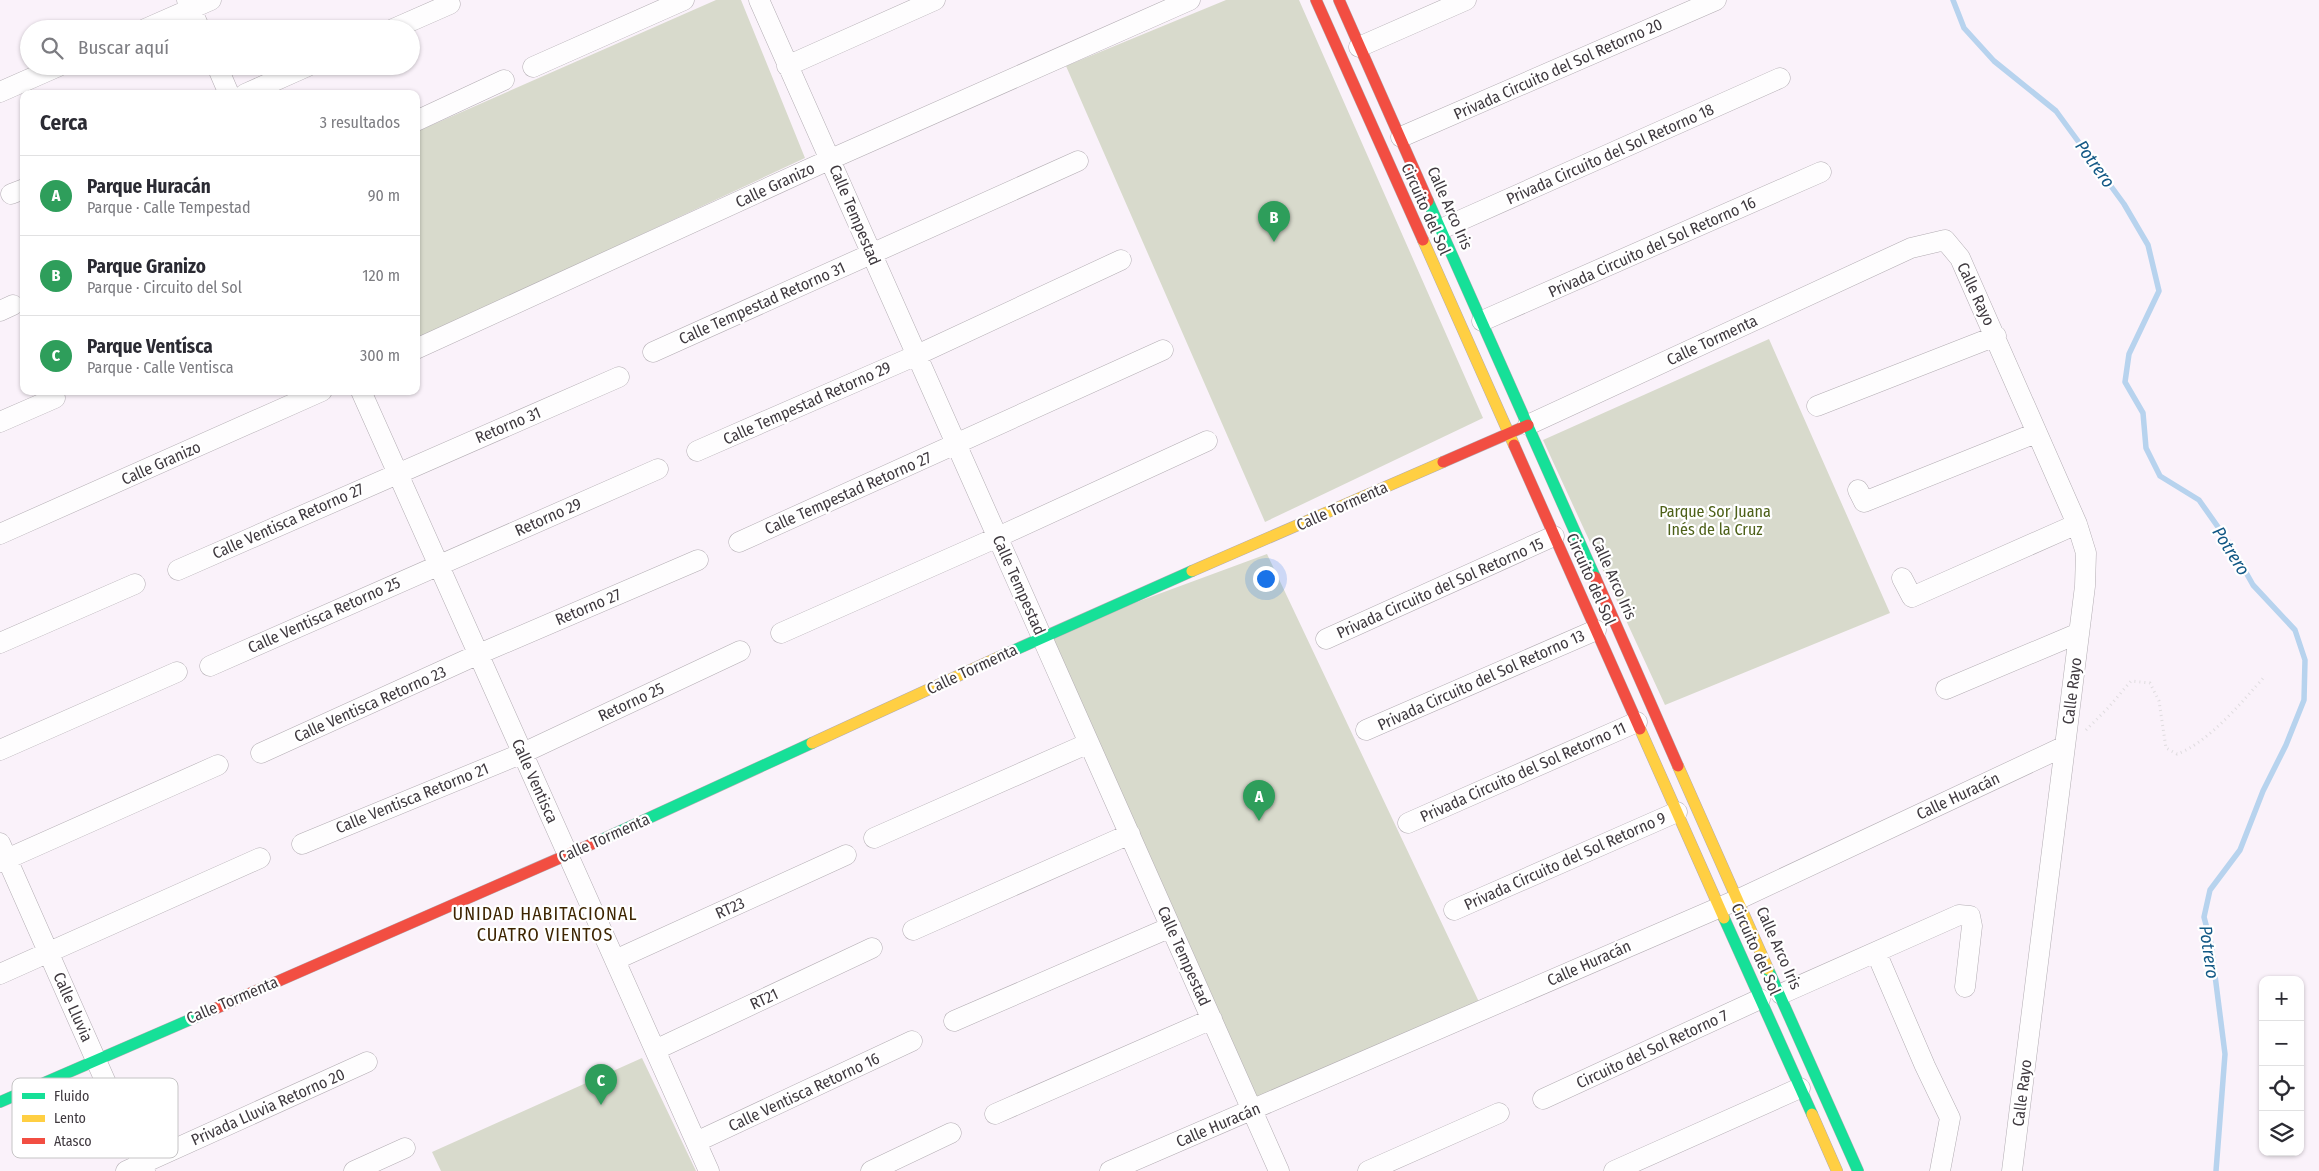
<!DOCTYPE html>
<html lang="es">
<head>
<meta charset="utf-8">
<style>
	body { margin:0; font-family:"Fira Sans Condensed",sans-serif; background:#f7f7f7; color:#2b2b33 }
	.controls { position:absolute; right:15px; bottom:15px; display:grid; overflow:hidden; border-radius:10px; box-shadow:0 1px 4px #0004 }
	.controls button { width:45px; height:45px; display:grid; place-items:center; padding:0; border:0; border-bottom:1px solid #e1e1e2; background:#fff; color:#2b2b33; font:25px sans-serif }
	.you { position:absolute; left:1265px; top:578px; width:18px; height:18px; margin:-12px; border:4px solid #fff; border-radius:50%; background:#1a73e8; box-shadow:0 0 0 8px #1a73e833 }
	.badge { display:grid; place-items:center; width:32px; height:32px; border-radius:50%; background:#ea580c; color:#fff; font-size:16px; font-weight:700 }
	.pin { position:absolute; translate:-50% -41px; filter:drop-shadow(0 1px 2px #0008) }
	.pin::after { content:''; position:absolute; top:26px; width:18px; height:15px; background:inherit; clip-path:polygon(0 0,100% 0,50% 100%) }
	.list { margin:0; padding:0; list-style:none }
	h2 { display:flex; justify-content:space-between; align-items:center; height:65px; margin:0; padding:0 20px; font-size:21px }
	h2 small { font-size:16px; font-weight:400; color:#7c7c81 }
	.list li { display:grid; grid-template-columns:32px 1fr auto; gap:15px; align-items:center; box-sizing:border-box; height:80px; padding:0 20px; border-top:1px solid #e1e1e2 }
	.list b { display:block; font-size:19px; white-space:nowrap }
	.list p { margin:0; font-size:16px; white-space:nowrap; color:#7c7c81 }
	.list em { font-size:16px; font-style:normal; color:#7c7c81 }
	.icon { flex:none; width:28px; height:28px; fill:none; stroke:currentColor; stroke-width:2; stroke-linecap:round; stroke-linejoin:round }
	.map { position:relative; flex:none; width:2319px; height:1171px; overflow:hidden }
	.search { position:absolute; background:#fff; box-shadow:0 1px 4px #0004; left:20px; top:20px; width:400px; height:55px; display:flex; align-items:center; gap:12px; box-sizing:border-box; padding:0 18px; border-radius:28px; color:#7c7c81; font-size:19px }
	.panel { position:absolute; background:#fff; box-shadow:0 1px 4px #0004; left:20px; top:90px; width:400px; height:305px; border-radius:10px }
	.map>svg:first-child { display:block }
	.green { fill:#d8dacc }
	.lines { fill:none; stroke-linecap:round; stroke-linejoin:round }
	.stream { stroke:#b7d3ee; stroke-width:5.5 }
	.street-casing { stroke:#b2acb2; stroke-width:21 }
	.fast-casing { stroke:#b2acb2; stroke-width:12 }
	.slow-casing { stroke:#b2acb2; stroke-width:12 }
	.jam-casing { stroke:#b2acb2; stroke-width:12 }
	.path { stroke:#dfdcdf; stroke-width:3; stroke-dasharray:1 4; stroke-linecap:butt }
	.street { stroke:#fefdfe; stroke-width:20 }
	.fast { stroke:#16e098; stroke-width:11 }
	.slow { stroke:#ffcf43; stroke-width:11 }
	.jam { stroke:#f24e42; stroke-width:11 }
	.labels { text-anchor:middle; dominant-baseline:central; stroke-width:4.5; stroke-linejoin:round; paint-order:stroke }
	.street-label { font-size:16px; fill:#3f393f; stroke:#fff }
	.park-label { font-size:16px; fill:#4d6018; stroke:#fff }
	.water-label { font-size:18px; font-style:italic; fill:#135986; stroke:#fff }
	.neighbourhood-label { font-size:18px; letter-spacing:1px; fill:#3d2401; stroke:#fff }
	.key { fill:#fff; stroke:#c5c4c5; stroke-width:1 }
	.key-label { font-size:14px; fill:#3f393f }
</style>
</head>
<body>
<div class="map">
<svg width="2319" height="1171" viewBox="0 0 2319 1171">
	<rect width="100%" height="100%" fill="#faf2fa"/>
	<!-- green -->
	<path class="green" d="M716 0H741L805 158 416 340V132Z
		M1226 0H1299L1483 418 1265 522 1066 66Z
		M1769 339 1890 613 1665 705 1543 440Z
		M1267 554 1480 1004 1253 1110 1042 637Z
		M642 1058 696 1171H441L432 1152Z"/>
	<g class="lines">
		<!-- stream -->
		<path class="stream" d="M1953 0 1964 28 1994 61 2056 111 2124 204 2148 245 2159 291 2129 354 2125 382 2143 413 2146 448 2160 476 2199 500 2230 544 2253 585 2295 630 2305 660 2304 700 2286 745 2263 791 2240 850 2210 890 2204 917 2211 944 2225 1054 2216 1171"/>
		<!-- street casing -->
		<g class="street-casing">
			<path id="street" d="M187 0 200 29
				M759 0 1279 1171
				M145 29 211 0
				M393 29 450 4
				M1359 47 1466 0
				M217 66 229 94
				M787 66 935 0
				M533 67 684 0
				M0 92 59 66
				M245 94 308 66
				M416 121 504 80
				M1401 137 1716 0
				M11 194 24 189
				M1441 229 1780 78
				M0 311 13 305
				M1482 321 1821 172
				M416 349 831 159 1190 0
				M653 352 1078 161
				M361 391 709 1171
				M1817 406 1996 336
				M0 422 55 398
				M1528 425 1911 248 1945 240 1960 258 2077 524 2086 553 2085 586 2012 1171
				M697 451 917 355 1121 260
				M1858 490 1864 502 2036 433
				M0 534 322 391
				M739 542 1163 350
				M178 570 619 377
				M1902 578 1912 597 2077 524
				M781 633 998 537 1207 441
				M1326 639 1554 536
				M0 643 135 584
				M210 666 658 469
				M1946 689 2079 633
				M1366 730 1596 630
				M0 750 177 672
				M261 753 479 654 698 560
				M1408 823 1637 722
				M874 838 1089 743
				M0 843 145 1171
				M302 844 523 753 740 651
				M0 862 218 765
				M1454 910 1677 812
				M913 930 1130 834
				M1876 952 1925 1066 1950 1118 1940 1171
				M615 960 846 855
				M0 974 260 858
				M1781 994 1959 915 1970 916 1972 926 1965 987
				M954 1021 1171 927
				M655 1050 872 948
				M1543 1099 1760 999
				M995 1114 1212 1019
				M696 1142 912 1041
				M126 1171 367 1062
				M354 1171 405 1148
				M871 1171 951 1133
				M1110 1171 1739 899 2065 746
				M1368 1171 1499 1113
				M1614 1171 1800 1088"/>
		</g>
		<!-- fast casing -->
		<g class="fast-casing">
			<path id="fast" d="M1428 201 1595 577
				M999 657 1192 571
				M601 840 812 743
				M1724 918 1812 1114
				M1768 969 1858 1171
				M0 1102 203 1014"/>
		</g>
		<!-- slow casing -->
		<g class="slow-casing">
			<path id="slow" d="M1423 240 1514 445
				M1192 571 1443 462
				M1640 729 1724 918
				M812 743 999 657
				M1678 766 1768 969
				M1812 1114 1837 1171"/>
		</g>
		<!-- jam casing -->
		<g class="jam-casing">
			<path id="jam" d="M1316 0 1423 240
				M1339 0 1428 201
				M1514 445 1640 729
				M1443 462 1528 425
				M1595 577 1678 766
				M203 1014 601 840"/>
		</g>
		<!-- path -->
		<path class="path" d="M2086 730 2108 708 2131 681 2150 683 2159 701 2166 748 2177 754C2208 743 2243 701 2265 676"/>
		<!-- street -->
		<use href="#street" class="street"/>
		<!-- fast -->
		<use href="#fast" class="fast"/>
		<!-- slow -->
		<use href="#slow" class="slow"/>
		<!-- jam -->
		<use href="#jam" class="jam"/>
	</g>
	<g class="labels">
		<!-- street labels -->
		<g class="street-label">
			<text transform="translate(1558 69) rotate(-24)">Privada Circuito del Sol Retorno 20</text>
			<text transform="translate(1610 154) rotate(-24)">Privada Circuito del Sol Retorno 18</text>
			<text transform="translate(775 185) rotate(-25)">Calle Granizo</text>
			<text transform="translate(1450 208) rotate(66)">Calle Arco Iris</text>
			<text transform="translate(1426 209) rotate(66)">Circuito del Sol</text>
			<text transform="translate(855 215) rotate(67)">Calle Tempestad</text>
			<text transform="translate(1652 247) rotate(-24)">Privada Circuito del Sol Retorno 16</text>
			<text transform="translate(1976 294) rotate(65)">Calle Rayo</text>
			<text transform="translate(762 303) rotate(-24)">Calle Tempestad Retorno 31</text>
			<text transform="translate(1712 340) rotate(-25)">Calle Tormenta</text>
			<text transform="translate(807 403) rotate(-24)">Calle Tempestad Retorno 29</text>
			<text transform="translate(508 425) rotate(-23)">Retorno 31</text>
			<text transform="translate(161 463) rotate(-24)">Calle Granizo</text>
			<text transform="translate(848 493) rotate(-24)">Calle Tempestad Retorno 27</text>
			<text transform="translate(1342 506) rotate(-24)">Calle Tormenta</text>
			<text transform="translate(548 517) rotate(-24)">Retorno 29</text>
			<text transform="translate(288 521) rotate(-24)">Calle Ventisca Retorno 27</text>
			<text transform="translate(1614 578) rotate(66)">Calle Arco Iris</text>
			<text transform="translate(1591 579) rotate(66)">Circuito del Sol</text>
			<text transform="translate(1019 585) rotate(66)">Calle Tempestad</text>
			<text transform="translate(1440 588) rotate(-24)">Privada Circuito del Sol Retorno 15</text>
			<text transform="translate(588 607) rotate(-23)">Retorno 27</text>
			<text transform="translate(324 615) rotate(-24)">Calle Ventisca Retorno 25</text>
			<text transform="translate(972 669) rotate(-25)">Calle Tormenta</text>
			<text transform="translate(1481 680) rotate(-24)">Privada Circuito del Sol Retorno 13</text>
			<text transform="translate(2072 691) rotate(-83)">Calle Rayo</text>
			<text transform="translate(631 702) rotate(-25)">Retorno 25</text>
			<text transform="translate(370 704) rotate(-24)">Calle Ventisca Retorno 23</text>
			<text transform="translate(1523 772) rotate(-24)">Privada Circuito del Sol Retorno 11</text>
			<text transform="translate(535 781) rotate(66)">Calle Ventisca</text>
			<text transform="translate(1958 796) rotate(-25)">Calle Huracán</text>
			<text transform="translate(412 798) rotate(-22)">Calle Ventisca Retorno 21</text>
			<text transform="translate(604 838) rotate(-24)">Calle Tormenta</text>
			<text transform="translate(1565 861) rotate(-24)">Privada Circuito del Sol Retorno 9</text>
			<text transform="translate(730 908) rotate(-24)">RT23</text>
			<text transform="translate(1779 948) rotate(66)">Calle Arco Iris</text>
			<text transform="translate(1756 949) rotate(66)">Circuito del Sol</text>
			<text transform="translate(1184 956) rotate(66)">Calle Tempestad</text>
			<text transform="translate(1589 963) rotate(-24)">Calle Huracán</text>
			<text transform="translate(764 999) rotate(-25)">RT21</text>
			<text transform="translate(232 1000) rotate(-23)">Calle Tormenta</text>
			<text transform="translate(73 1007) rotate(66)">Calle Lluvia</text>
			<text transform="translate(1652 1049) rotate(-25)">Circuito del Sol Retorno 7</text>
			<text transform="translate(804 1092) rotate(-25)">Calle Ventisca Retorno 16</text>
			<text transform="translate(2022 1093) rotate(-83)">Calle Rayo</text>
			<text transform="translate(268 1107) rotate(-24)">Privada Lluvia Retorno 20</text>
			<text transform="translate(1218 1125) rotate(-23)">Calle Huracán</text>
		</g>
		<!-- park labels -->
		<g class="park-label">
			<text x="1715" y="511">Parque Sor Juana<tspan x="1715" dy="18">Inés de la Cruz</tspan></text>
		</g>
		<!-- water labels -->
		<g class="water-label">
			<text transform="translate(2095 164) rotate(54)">Potrero</text>
			<text transform="translate(2231 551) rotate(58)">Potrero</text>
			<text transform="translate(2209 952) rotate(82)">Potrero</text>
		</g>
		<!-- neighbourhood labels -->
		<g class="neighbourhood-label">
			<text x="545" y="914">UNIDAD HABITACIONAL<tspan x="545" dy="21">CUATRO VIENTOS</tspan></text>
		</g>
	</g>
	<!-- legend -->
	<rect x="12" y="1078" width="166" height="80" rx="8" class="key"/>
	<rect x="22" y="1093" width="23" height="6" fill="#16e098"/>
	<rect x="22" y="1115" width="23" height="7" fill="#ffcf43"/>
	<rect x="22" y="1138" width="23" height="6" fill="#f24e42"/>
	<g class="key-label">
		<text x="54" y="1101">Fluido</text>
		<text x="54" y="1123">Lento</text>
		<text x="54" y="1146">Atasco</text>
	</g>
</svg>
<div class="controls">
<button>+</button>
<button>−</button>
<button><svg class="icon" aria-label="locate" viewBox="0 0 24 24"><circle cx="12" cy="12" r="6"/><path d="M12 2v4M12 18v4M2 12h4M18 12h4"/></svg></button>
<button><svg class="icon" aria-label="layers" viewBox="0 0 24 24"><path d="M12 4l9 5-9 5-9-5zM3 14l9 5 9-5"/></svg></button>
</div>
<div class="you"></div>
<div class="pin badge" style="left:1259px;top:821px;background:#2e9e5b">A</div>
<div class="pin badge" style="left:1274px;top:242px;background:#2e9e5b">B</div>
<div class="pin badge" style="left:601px;top:1105px;background:#2e9e5b">C</div>
<div class="search"><svg class="icon" aria-label="search" viewBox="0 0 24 24"><circle cx="10" cy="10" r="6"/><path d="M15 15l6 6"/></svg>Buscar aquí</div>
<section class="panel">
<h2>Cerca<small>3 resultados</small></h2>
<ul class="list">
<li><span class="badge" style="background:#2e9e5b">A</span><div><b>Parque Huracán</b><p>Parque · Calle Tempestad</p></div><em>90 m</em></li>
<li><span class="badge" style="background:#2e9e5b">B</span><div><b>Parque Granizo</b><p>Parque · Circuito del Sol</p></div><em>120 m</em></li>
<li><span class="badge" style="background:#2e9e5b">C</span><div><b>Parque Ventísca</b><p>Parque · Calle Ventisca</p></div><em>300 m</em></li>
</ul>
</section>
</div>
</body>
</html>
